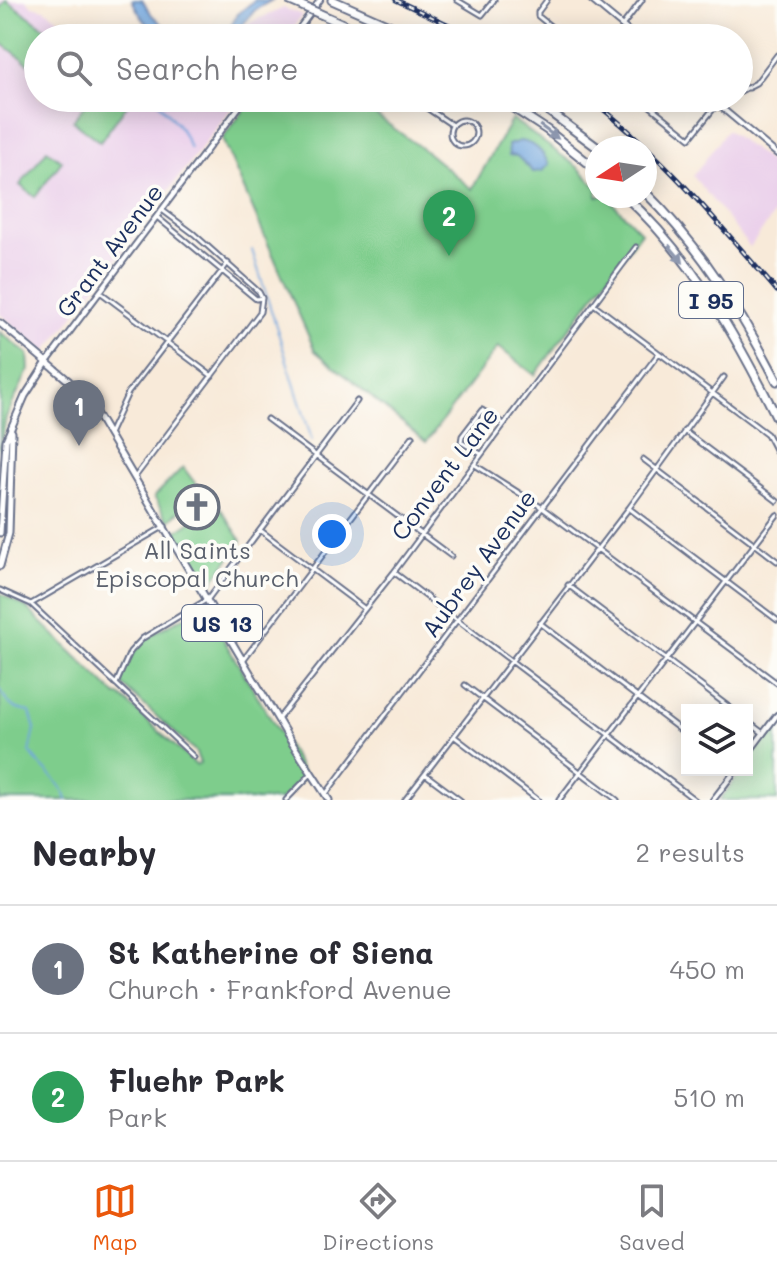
<!DOCTYPE html>
<html lang="en">
<head>
<meta charset="utf-8">
<style>
	body { margin:0; font-family:Mali,sans-serif; background:#f2f2f3; color:#2b2b33 }
	.controls { position:absolute; right:24px; bottom:24px; display:grid; overflow:hidden; border-radius:0px; box-shadow:0 4px 20px #0003 }
	.controls button { width:72px; height:72px; display:grid; place-items:center; padding:0; border:0; border-bottom:2px solid #e1e1e2; background:#fff; color:#2b2b33; font:40px sans-serif }
	.compass { position:absolute; left:585px; top:136px; width:72px; height:72px; border-radius:50%; background:#fff; box-shadow:0 4px 20px #0003; rotate:258deg }
	.you { position:absolute; left:332px; top:534px; width:28px; height:28px; margin:-20px; border:6px solid #fff; border-radius:50%; background:#1a73e8; box-shadow:0 0 0 12px #1a73e833 }
	.badge { display:grid; place-items:center; width:52px; height:52px; border-radius:50%; background:#ea580c; color:#fff; font-size:26px; font-weight:700 }
	.pin { position:absolute; translate:-50% -66px; filter:drop-shadow(0 2px 4px #0008) }
	.pin::after { content:''; position:absolute; top:42px; width:28px; height:24px; background:inherit; clip-path:polygon(0 0,100% 0,50% 100%) }
	.list { margin:0; padding:0; list-style:none }
	h2 { display:flex; justify-content:space-between; align-items:center; height:104px; margin:0; padding:0 32px; font-size:34px }
	h2 small { font-size:26px; font-weight:400; color:#7c7c81 }
	.list li { display:grid; grid-template-columns:52px 1fr auto; gap:24px; align-items:center; box-sizing:border-box; height:128px; padding:0 32px; border-top:2px solid #e1e1e2 }
	.list b { display:block; font-size:30px; white-space:nowrap }
	.list p { margin:0; font-size:26px; white-space:nowrap; color:#7c7c81 }
	.list em { font-size:26px; font-style:normal; color:#7c7c81 }
	.icon { flex:none; width:44px; height:44px; fill:none; stroke:currentColor; stroke-width:2; stroke-linecap:round; stroke-linejoin:round }
	.map { position:relative; flex:none; width:777px; height:800px; overflow:hidden }
	.search { position:absolute; background:#fff; box-shadow:0 4px 20px #0003; left:24px; right:24px; top:24px; height:88px; display:flex; align-items:center; gap:20px; box-sizing:border-box; padding:0 28px; border-radius:44px; color:#7c7c81; font-size:30px }
	.sheet { height:360px; background:#fff }
	nav { display:flex; justify-content:space-around; align-items:center; box-sizing:border-box; height:112px; border-top:2px solid #e1e1e2; background:#fff; font-size:22px; color:#7c7c81 }
	nav a { display:grid; justify-items:center; gap:4px }
	nav .on { color:#ea580c }
	.map>svg:first-child { display:block }
	.built { fill:#ebd1eb }
	.green { fill:#7ecd8c; stroke:#4c7e75; stroke-width:2 }
	.water { fill:#71a5dd; stroke:#466a9e; stroke-width:2 }
	.lines { fill:none; stroke-linecap:round; stroke-linejoin:round }
	.stream { stroke:#71a5dd; stroke-width:2 }
	.street-casing { stroke:#687089; stroke-width:7 }
	.secondary-casing { stroke:#687089; stroke-width:8 }
	.primary-casing { stroke:#687089; stroke-width:9 }
	.highway-casing { stroke:#687089; stroke-width:11 }
	.street { stroke:#fff; stroke-width:3 }
	.secondary { stroke:#fff; stroke-width:4 }
	.primary { stroke:#fff; stroke-width:5 }
	.highway { stroke:#fff; stroke-width:7 }
	.rail-casing { stroke:#1b2f5e; stroke-width:5 }
	.rail { stroke:#fdfcf7; stroke-width:2; stroke-dasharray:6; stroke-linecap:butt }
	.highway-bridge-casing { stroke:#687089; stroke-width:11; stroke-linecap:butt }
	.highway-bridge { stroke:#fff; stroke-width:7 }
	.oneway { fill:#8d97ae }
	.labels { text-anchor:middle; dominant-baseline:central; stroke-width:7; stroke-linejoin:round; paint-order:stroke }
	.shield { fill:#fdfcf7; stroke:#5f6c8c; stroke-width:2 }
	.shield-label { font-size:22px; font-weight:bold; fill:#1b2f5e }
	.street-label { font-size:24px; fill:#1b2f5e; stroke:#fdfcf7 }
	.worship-label { font-size:24px; fill:#5b616d; stroke:#fdfcf7 }
</style>
</head>
<body>
<div class="map">
<svg width="777" height="800" viewBox="0 0 777 800">
	<rect width="100%" height="100%" fill="#fdfcf7"/>
	<filter id="ink" filterUnits="userSpaceOnUse"><feTurbulence type="fractalNoise" baseFrequency=".0125" numOctaves="2"/><feDisplacementMap in="SourceGraphic" scale="16" xChannelSelector="R" yChannelSelector="G"/><feConvolveMatrix kernelMatrix="1 2 1 2 8 2 1 2 1" color-interpolation-filters="sRGB"/></filter>
	<filter id="wash" filterUnits="userSpaceOnUse"><feTurbulence type="fractalNoise" baseFrequency=".006" numOctaves="4" result="noise"/><feDisplacementMap in="SourceGraphic" scale="32" xChannelSelector="R" yChannelSelector="G"/><feGaussianBlur stdDeviation="1.8" result="paint"/><feColorMatrix in="noise" values="0 0 0 0 0 0 0 0 0 0 0 0 0 0 0 0 0 1.4 0 .05"/><feComposite in="paint" operator="in"/></filter>
	<g filter="url(#wash)">
		<rect width="100%" height="100%" fill="#f8ead9"/>
		<!-- built -->
		<path class="built" d="M0 0H27L32 6 45 9 84 38H38V98H239L46 352 0 314Z
			M284 8 302 15 285 38H238L249 23Z
			M727 130 777 168V210L750 247 693 176Z"/>
		<!-- green -->
		<path class="green" d="M6 0 58 37 38 38V64L35 68 0 42V8Z
			M90 98H132L100 142 73 121Z
			M253 98H352L428 153 472 189 512 119 579 168 597 187V196H606L641 232 535 375 498 347 426 442 315 351 222 139Z
			M47 150 62 161 35 197 20 185Z
			M0 332 28 354 29 369 6 417 0 450Z
			M183 467 201 491C189 501 181 511 168 521L154 497Z
			M214 506 220 508 242 541 208 588 175 532Z
			M0 593 27 608 117 696H120L196 765 200 763 195 751 121 684V680C134 635 166 627 204 607L304 774 303 778 281 800H0Z
			M777 723V800H720L742 770H747V763Z"/>
		<!-- water -->
		<path class="water" d="M132 0H142L152 15 177 38C154 38 141 19 132 0Z
			M255 0H272L255 10 231 38H223L238 14Z
			M520 141C535 143 542 151 549 164L542 171 533 172 517 156 509 155 508 145Z"/>
		<g class="lines">
			<!-- stream -->
			<path class="stream" d="M155 98 181 129 190 148
				M252 250 312 440
				M0 689C7 704 13 710 30 712L35 729 30 752C40 768 63 782 67 800"/>
		</g>
	</g>
	<g filter="url(#ink)">
		<g class="lines">
			<!-- street casing -->
			<g class="street-casing">
				<path id="street" d="M457 0 482 15 494 0
					M547 0 538 12V16L565 38
					M301 26 315 38
					M622 26 642 0
					M739 88H749
					M739 92 756 83 777 55
					M412 98 452 125
					M640 98 690 138 722 98
					M450 133a13 13 0 1 1 26 0a13 13 0 1 1-26 0Z
					M162 210 194 234 259 292 262 298
					M157 217 256 299 262 298
					M100 292 212 376
					M595 305 767 434 777 453
					M267 419 451 556
					M684 431 777 501
					M109 434 128 393 228 263
					M481 454 461 442 462 436 482 410 504 424
					M643 459 777 561
					M475 465 541 507 777 683
					M135 477 260 312 262 298
					M630 509 777 620
					M260 530 365 609
					M395 573 695 800
					M568 585 733 710
					M0 590 31 604 194 757
					M31 604 165 526
					M540 623 687 735
					M244 659 413 436
					M116 684 130 652 143 638 208 599 357 401
					M465 685 617 800
					M279 718 394 572 636 247
					M747 721 763 733
					M455 737 538 800
					M425 774 460 800
					M325 795 659 353
					M286 800 311 774
					M405 800 629 508 724 377
					M559 800 777 515"/>
			</g>
			<!-- secondary casing -->
			<g class="secondary-casing">
				<path id="secondary" d="M591 0 637 38
					M292 38 320 0
					M710 98 777 154
					M47 362 246 98
					M747 755 777 715
					M713 800 736 770"/>
			</g>
			<!-- primary casing -->
			<g class="primary-casing">
				<path id="primary" d="M0 323 69 381 93 408 290 740 329 800
					M0 533 6 440 25 396 47 362
					M0 566 9 533 12 432"/>
			</g>
			<!-- highway casing -->
			<g class="highway-casing">
				<path id="highway" d="M332 0 418 38
					M318 13 375 38
					M498 98 547 130 597 170
					M531 98 598 148
					M645 192C701 247 741 312 777 381
					M625 196C692 257 737 338 777 418"/>
			</g>
			<!-- street -->
			<use href="#street" class="street"/>
			<!-- secondary -->
			<use href="#secondary" class="secondary"/>
			<!-- primary -->
			<use href="#primary" class="primary"/>
			<!-- highway -->
			<use href="#highway" class="highway"/>
			<!-- rail casing -->
			<g class="rail-casing">
				<path id="rail" d="M396 0 477 38
					M589 98C661 153 718 223 777 291"/>
			</g>
			<!-- rail -->
			<use href="#rail" class="rail"/>
			<!-- highway-bridge casing -->
			<g class="highway-bridge-casing">
				<path id="highway-bridge" d="M288 0 318 13"/>
			</g>
			<!-- highway-bridge -->
			<use href="#highway-bridge" class="highway-bridge"/>
		</g>
		<!-- one-way arrows -->
		<defs><path id="oneway-solid" d="M-6-.8H1V-3.2L6.5 0L1 3.2V.8H-6Z" transform="scale(2)"/></defs>
		<g class="oneway">
			<use href="#oneway-solid" transform="translate(549 132) rotate(36)"/>
			<use href="#oneway-solid" transform="translate(676 254) rotate(51)"/>
		</g>
	</g>
	<!-- icons -->
	<defs>
		<g id="church-ring" transform="scale(2.3)"><circle r="9.5" fill="#fdfcf7" stroke="#6b7280" stroke-width="1.5"/><path d="M-1.2-6h2.4v3.5h3.3v2.4h-3.3V6h-2.4V-.1h-3.3v-2.4h3.3Z" fill="#6b7280"/></g>
	</defs>
	<g fill-rule="evenodd">
		<use href="#church-ring" x="197" y="507"/>
	</g>
	<g class="labels">
		<!-- shield labels -->
		<g class="shield">
			<rect x="679" y="282" width="64" height="36" rx="6"/>
			<rect x="182" y="605" width="80" height="36" rx="6"/>
		</g>
		<g class="shield-label">
			<text x="711" y="300">I 95</text>
			<text x="222" y="623">US 13</text>
		</g>
		<!-- street labels -->
		<g class="street-label">
			<text transform="translate(109 250) rotate(-53)">Grant Avenue</text>
			<text transform="translate(444 473) rotate(-53)">Convent Lane</text>
			<text transform="translate(478 563) rotate(-54)">Aubrey Avenue</text>
		</g>
		<!-- worship labels -->
		<g class="worship-label">
			<text x="197" y="549">All Saints<tspan x="197" dy="28">Episcopal Church</tspan></text>
		</g>
	</g>
</svg>
<div class="controls">
<button><svg class="icon" aria-label="layers" viewBox="0 0 24 24"><path d="M12 4l9 5-9 5-9-5zM3 14l9 5 9-5"/></svg></button>
</div>
<svg class="compass" viewBox="-18 -18 36 36"><path d="M0-13l5 13h-10z" fill="#e53935"/><path d="M0 13l5-13h-10z" fill="#7c7c81"/></svg>
<div class="you"></div>
<div class="pin badge" style="left:79px;top:446px;background:#6b7280">1</div>
<div class="pin badge" style="left:449px;top:256px;background:#2e9e5b">2</div>
<div class="search"><svg class="icon" aria-label="search" viewBox="0 0 24 24"><circle cx="10" cy="10" r="6"/><path d="M15 15l6 6"/></svg>Search here</div>
</div>
<section class="sheet">
<h2>Nearby<small>2 results</small></h2>
<ul class="list">
<li><span class="badge" style="background:#6b7280">1</span><div><b>St Katherine of Siena</b><p>Church · Frankford Avenue</p></div><em>450 m</em></li>
<li><span class="badge" style="background:#2e9e5b">2</span><div><b>Fluehr Park</b><p>Park</p></div><em>510 m</em></li>
</ul>
</section>
<nav>
<a class="on"><svg class="icon" aria-label="map" viewBox="0 0 24 24"><path d="M3 6l6-2 6 2 6-2v14l-6 2-6-2-6 2zM9 4v14M15 6v14"/></svg>Map</a>
<a><svg class="icon" aria-label="directions" viewBox="0 0 24 24"><path d="M12 3l9 9-9 9-9-9zM9 14v-3h6M13 9l2 2-2 2"/></svg>Directions</a>
<a><svg class="icon" aria-label="saved" viewBox="0 0 24 24"><path d="M7 4h10v16l-5-4-5 4z"/></svg>Saved</a>
</nav>
</body>
</html>
